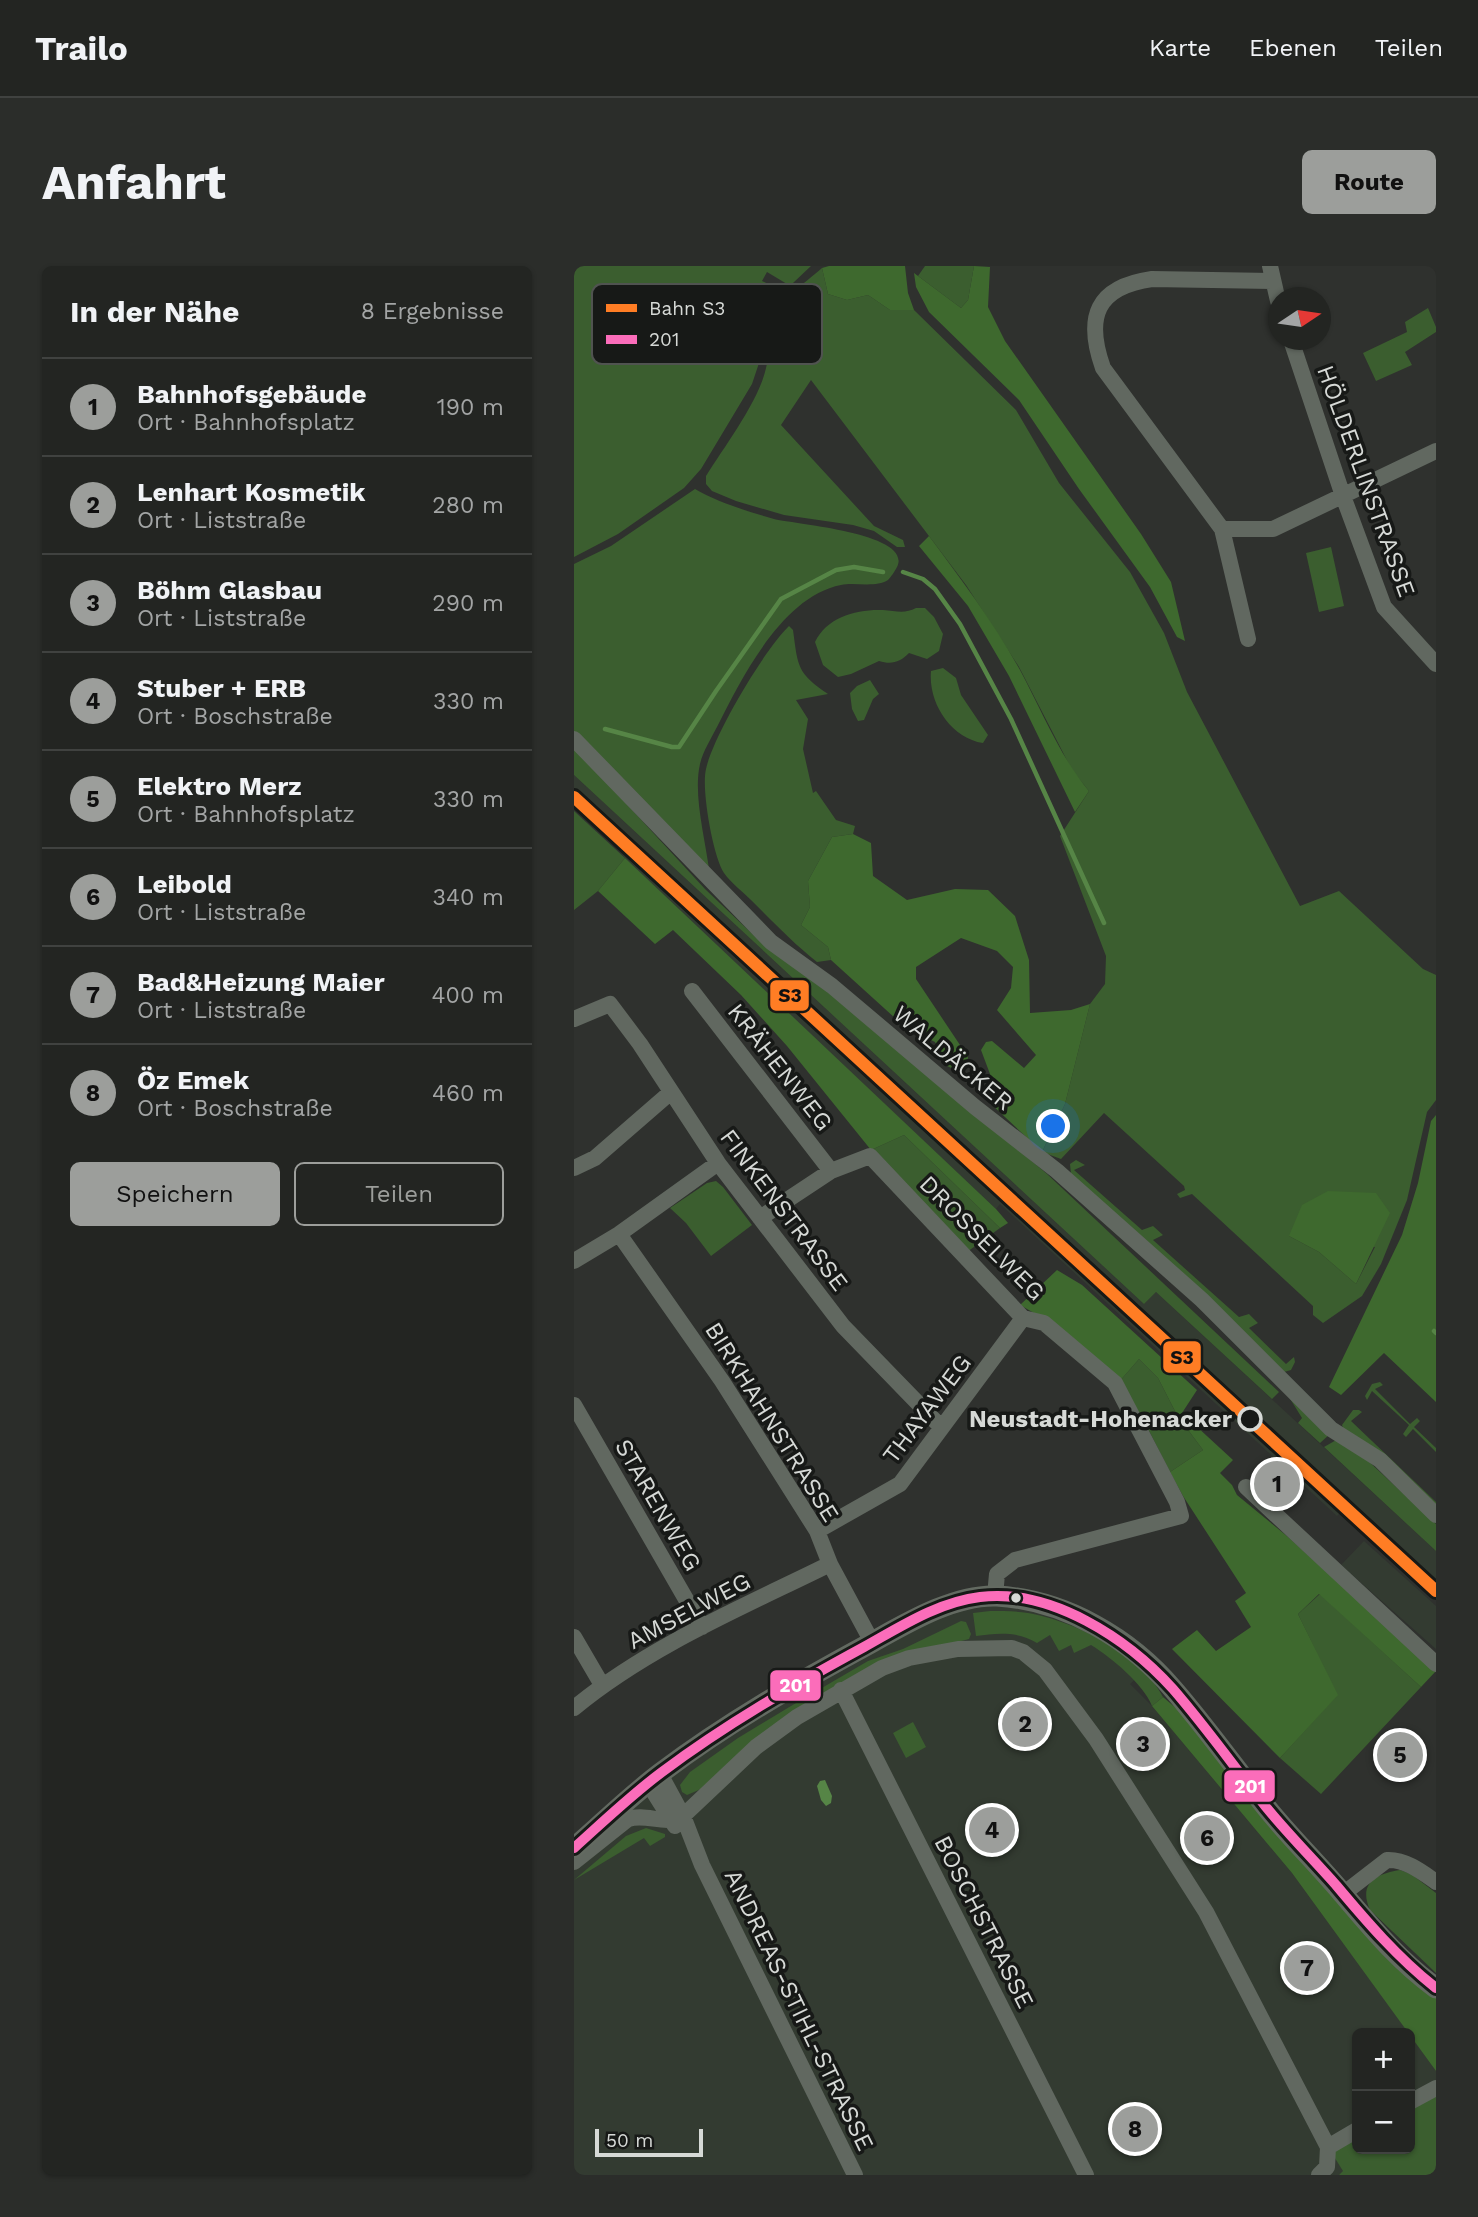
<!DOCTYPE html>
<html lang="de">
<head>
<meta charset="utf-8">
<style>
	body { margin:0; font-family:"Work Sans",sans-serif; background:#2b2d2a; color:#f1f3f6 }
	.controls { position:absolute; right:21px; bottom:21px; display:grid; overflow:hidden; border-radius:10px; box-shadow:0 2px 5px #0004 }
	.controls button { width:63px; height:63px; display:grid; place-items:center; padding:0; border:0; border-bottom:2px solid #404240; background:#232522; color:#f1f3f6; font:35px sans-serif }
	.compass { position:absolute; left:694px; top:21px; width:63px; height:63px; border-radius:50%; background:#232522; box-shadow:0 2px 5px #0004; rotate:77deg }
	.scale { position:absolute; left:21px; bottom:18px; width:108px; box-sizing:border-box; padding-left:7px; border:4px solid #d6d9d6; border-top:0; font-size:19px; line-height:24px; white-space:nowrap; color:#d6d9d6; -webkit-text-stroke:5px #171917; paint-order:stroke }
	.you { position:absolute; left:480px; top:861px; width:24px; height:24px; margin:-18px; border:5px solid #fff; border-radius:50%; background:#1a73e8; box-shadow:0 0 0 10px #1a73e833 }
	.badge { display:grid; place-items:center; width:46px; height:46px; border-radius:50%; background:#9c9e9b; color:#111; font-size:23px; font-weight:700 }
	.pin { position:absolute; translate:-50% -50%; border:4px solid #fff; box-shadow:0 2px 7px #0006 }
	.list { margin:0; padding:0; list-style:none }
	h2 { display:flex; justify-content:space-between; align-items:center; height:91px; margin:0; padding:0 28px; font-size:30px }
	h2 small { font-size:23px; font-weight:400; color:#a3a5a5 }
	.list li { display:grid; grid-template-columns:46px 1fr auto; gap:21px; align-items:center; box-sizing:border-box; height:98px; padding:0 28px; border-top:2px solid #404240 }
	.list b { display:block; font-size:26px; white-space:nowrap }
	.list p { margin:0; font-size:23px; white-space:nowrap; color:#a3a5a5 }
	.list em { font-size:23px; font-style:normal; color:#a3a5a5 }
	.actions { display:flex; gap:14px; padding:21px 28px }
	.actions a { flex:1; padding:16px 0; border:2px solid #9c9e9b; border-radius:10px; text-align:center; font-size:24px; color:#9c9e9b }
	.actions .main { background:#9c9e9b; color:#111 }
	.map { position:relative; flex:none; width:862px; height:1909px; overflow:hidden; border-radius:10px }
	header { display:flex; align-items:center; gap:42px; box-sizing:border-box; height:98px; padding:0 35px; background:#232522; border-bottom:2px solid #404240 }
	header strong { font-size:33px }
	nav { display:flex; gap:38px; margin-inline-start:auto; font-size:24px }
	.intro { display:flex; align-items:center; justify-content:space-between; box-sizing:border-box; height:168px; padding:0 42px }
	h1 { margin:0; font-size:49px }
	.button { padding:18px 32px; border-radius:10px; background:#9c9e9b; color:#111; font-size:24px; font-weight:700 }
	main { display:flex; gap:42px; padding:0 42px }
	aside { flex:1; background:#232522; border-radius:10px; box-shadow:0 2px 5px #0004 }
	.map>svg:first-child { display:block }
	.built { fill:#333b31 }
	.green { fill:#3b5e2f; fill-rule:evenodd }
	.forest { fill:#3e692e }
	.water { fill:#568546 }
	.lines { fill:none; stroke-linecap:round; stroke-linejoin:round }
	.stream { stroke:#568546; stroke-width:4.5 }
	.street { stroke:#616860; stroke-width:16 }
	.secondary { stroke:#636a61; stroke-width:21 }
	.bus-1-casing { stroke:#171917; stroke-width:16 }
	.bus-1 { stroke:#fb6dba; stroke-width:10 }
	.rail-1-casing { stroke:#171917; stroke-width:18 }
	.rail-1 { stroke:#ff7d24; stroke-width:12 }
	.stop-dot { fill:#171917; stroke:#d6d9d6; stroke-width:3.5 }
	.bus-dot { fill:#d6d9d6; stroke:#171917; stroke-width:2.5 }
	.labels { text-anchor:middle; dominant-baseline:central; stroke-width:7; stroke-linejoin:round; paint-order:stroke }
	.street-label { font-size:24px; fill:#d6d9d6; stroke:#171917 }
	.stop-label { font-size:24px; font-weight:bold; fill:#d6d9d6; stroke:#171917; text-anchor:end }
	.key { fill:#171917; stroke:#505350; stroke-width:2 }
	.key-label { font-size:19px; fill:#d6d9d6 }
	.line-badge { stroke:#171917; stroke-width:2.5 }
	.badge-label { font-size:19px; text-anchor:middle; font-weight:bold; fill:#fff }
	.pale-badge-label { font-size:19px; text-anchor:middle; font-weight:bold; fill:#111 }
</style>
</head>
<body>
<header>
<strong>Trailo</strong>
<nav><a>Karte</a><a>Ebenen</a><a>Teilen</a></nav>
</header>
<div class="intro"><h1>Anfahrt</h1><a class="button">Route</a></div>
<main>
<aside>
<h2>In der Nähe<small>8 Ergebnisse</small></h2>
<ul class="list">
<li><span class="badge">1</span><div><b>Bahnhofsgebäude</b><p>Ort · Bahnhofsplatz</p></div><em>190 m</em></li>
<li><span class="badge">2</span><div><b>Lenhart Kosmetik</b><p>Ort · Liststraße</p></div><em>280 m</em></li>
<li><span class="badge">3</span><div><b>Böhm Glasbau</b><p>Ort · Liststraße</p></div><em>290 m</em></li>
<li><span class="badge">4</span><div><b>Stuber + ERB</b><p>Ort · Boschstraße</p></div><em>330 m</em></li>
<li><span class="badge">5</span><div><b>Elektro Merz</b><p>Ort · Bahnhofsplatz</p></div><em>330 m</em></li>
<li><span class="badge">6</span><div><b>Leibold</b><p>Ort · Liststraße</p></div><em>340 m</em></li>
<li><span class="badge">7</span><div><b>Bad&amp;Heizung Maier</b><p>Ort · Liststraße</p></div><em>400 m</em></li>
<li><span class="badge">8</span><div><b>Öz Emek</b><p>Ort · Boschstraße</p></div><em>460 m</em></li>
</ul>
<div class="actions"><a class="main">Speichern</a><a>Teilen</a></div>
</aside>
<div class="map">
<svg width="862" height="1909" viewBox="0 0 862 1909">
	<rect width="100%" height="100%" fill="#2f312e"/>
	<!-- built -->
	<path class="built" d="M0 509 570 1038 582 1026 862 1285V1334L767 1246 763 1250 426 938 422 943 196 731 51 592 40 577 0 541Z
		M790 1275 862 1340V1383L767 1299Z
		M377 1338 473 1339 577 1399 556 1418 578 1440 718 1607 835 1767H783V1864L769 1906 765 1909H0V1582L86 1508Z
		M836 1768 862 1805V1822L836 1835Z"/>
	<!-- green -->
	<path class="green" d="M0 0H237L219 17 213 18 193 6 188 15 203 22 206 28 191 52 185 97 178 118 127 203 110 222 44 268 0 291Z
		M351 0H400L394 34 387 42 344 10Z
		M248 2 254 28 273 34 294 29 316 44H340L442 144 485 217 556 306 590 367 613 426 726 640 765 625 849 703 862 709V834L853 846 833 934 807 998 788 1030 749 1057 739 1049V1040L618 928 606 932 603 928 611 924 610 920 530 847 487 893 468 886 491 838 516 738 531 718 532 690 486 570 515 525 498 504 445 401 392 319 237 114 207 159 300 260 329 274 331 281H323L300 265 279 259 210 249 162 235 138 225 132 218V210C150 181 182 139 191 106 196 91 192 73 197 58 204 34 230 18 248 2ZM715 970 801 981 782 1018 745 986Z
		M854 42 862 61V66L831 86 838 99 802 115 789 87 833 66 831 56Z
		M121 223C145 237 173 245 200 253 219 258 340 267 323 301 321 305 317 311 314 314 302 322 280 316 267 319 209 330 168 411 144 459 138 471 129 485 126 498 119 528 131 572 135 603L0 467V298L37 280Z
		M757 281 770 340 745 346 732 287Z
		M342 342H351L360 351 369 368 365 385 353 393 335 387C326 396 318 399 305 395L277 408 264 411 249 399 241 376C253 351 282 343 309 344 322 345 331 348 342 342Z
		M215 360 219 364C224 401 223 407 254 428L222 434 234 453 229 483 239 527 242 525 262 554 281 560 279 568 258 571 234 615 236 641 227 659 254 681 257 694 243 696C219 677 199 656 177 634 169 626 157 617 150 607 139 590 127 523 132 503 139 470 190 384 215 360Z
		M369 402 382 412 387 429 414 469 409 477C377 472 354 437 357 405Z
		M296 414 305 428 299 433 290 454 284 455 278 443 276 427 283 420Z
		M0 481 131 623 190 679 251 723 472 907 705 1126 698 1133 582 1026 570 1038 0 509Z
		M0 545 51 592 24 625 0 644Z
		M330 869 426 962 393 986 297 884Z
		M502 894 511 899 500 904 568 964 579 960 589 969 579 974 665 1051 675 1048 684 1057 675 1062 712 1098 720 1091 721 1096 717 1104 710 1106 497 908 496 898Z
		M142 915 149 921 178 959 137 990 112 957 96 942 133 917Z
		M565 1093 584 1112 603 1149 629 1184 596 1206 571 1157 545 1116Z
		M806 1116 809 1119 801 1123 836 1158 843 1152 846 1155 840 1161 862 1182V1186L839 1163 832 1171 829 1168 835 1159 798 1125 793 1134 791 1130 798 1118Z
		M715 1131 756 1168 746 1177 724 1157 728 1152Z
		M779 1144H785L788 1146 777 1155 862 1236V1240L770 1165 768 1159Z
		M764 1173 791 1192 862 1258V1285L750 1181Z
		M746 1328 847 1421 747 1528 706 1492 763 1429 724 1348Z
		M416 1345C428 1345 441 1345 454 1347 498 1354 569 1389 589 1431L578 1440C569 1418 538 1392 517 1379L500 1387 497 1379 485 1385 476 1369 463 1377C444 1365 423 1367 402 1370L399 1347Z
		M387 1355 392 1356 397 1368 395 1373 312 1395 127 1523 113 1529 108 1526 106 1519 116 1506 164 1472 217 1440 294 1395 329 1383Z
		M339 1456 352 1481 332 1492 319 1467Z
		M72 1562 91 1568V1571L76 1580 70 1572 0 1614 52 1570Z
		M826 1604 837 1608 862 1627V1707L796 1644C784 1617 802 1608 826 1604Z
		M862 1822V1909H765L769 1905 754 1881 783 1864V1883H836V1836Z"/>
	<!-- forest -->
	<path class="forest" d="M255 0H331L334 27 340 44H316L294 29 273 34 254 28 248 2Z
		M400 0 416 1 414 41 431 75 567 268 597 316 611 375 603 371 576 321 505 223 445 134 355 46 342 21 340 7 387 42 394 34Z
		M355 270C387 313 420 357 446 404 468 445 485 489 515 525L501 546 435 410 394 340 345 280Z
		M279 568 297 577 299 610 333 634 381 623 414 624 441 650 455 694 456 747 497 744 516 738 491 838 468 886 415 836 413 827 416 808 407 784 412 776 418 775 450 802 462 789 423 744 437 722 439 701 423 685 387 672 342 701V713L394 791 393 800 384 805 373 800 361 776 332 762 257 694 254 681 227 659 236 641 234 615 258 571Z
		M51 592 422 943 434 957 426 962 330 869 297 884 213 780 167 729 99 664 81 678 24 625Z
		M862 849V1136L810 1087 767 1129 755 1121 828 969 844 917 857 855Z
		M754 925 802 927 816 947 782 1018 745 986 715 970 728 939Z
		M483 1004 508 1019 623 1124 608 1147 659 1194 646 1207 658 1219 663 1229 714 1271 862 1405 847 1421 745 1328 724 1348 764 1429 706 1492 598 1383 623 1364 642 1385 677 1361 661 1335 672 1327 609 1230 596 1206 629 1184 603 1149 584 1112 565 1093 545 1116 481 1059 446 1039Z
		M589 1431 616 1454 862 1732V1805L718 1607 578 1440Z"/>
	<!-- water -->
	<path class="water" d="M251 1514 258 1530 257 1537 252 1540 247 1534 243 1520 246 1515Z"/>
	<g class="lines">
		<!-- stream -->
		<path class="stream" d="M329 306 349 313 361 323 386 358 437 453 530 657
			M31 463 98 481H105L142 425 207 333 262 304 280 301 309 306
			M860 1065 862 1067"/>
		<!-- street -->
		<path class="street" d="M696 0 704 35
			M699 15 578 13C522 21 511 51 529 102L648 263H699L862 185
			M717 74 769 230 810 341 862 398
			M648 263 674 373
			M0 473 197 676 258 720 401 841 483 905 628 1034 757 1163 806 1194 862 1249
			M118 725 257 905
			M0 753 36 738 66 778 144 897 269 1060 367 1161
			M0 902 21 892 97 826
			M186 952 257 905 296 890 449 1052 470 1057 541 1117 603 1236 607 1250 441 1294 423 1308 421 1330
			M45 968 148 1115 243 1265 256 1298 298 1376
			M0 995 45 968 144 897
			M0 1139 128 1361
			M672 1221 862 1398
			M243 1265 326 1218 449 1052
			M0 1371 28 1419
			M267 1424 512 1909
			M0 1442C75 1380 169 1341 256 1298
			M86 1508 109 1550 128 1599 281 1909
			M74 1517 101 1560
			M0 1596 54 1553C73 1547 91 1560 109 1550L182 1481 223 1451 308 1402 335 1392 384 1383 438 1382 449 1386 471 1404 522 1473 632 1646 754 1881 753 1901 745 1909
			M769 1628 813 1594C831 1593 848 1606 862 1616
			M836 1836 862 1822
			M754 1881 783 1864"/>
		<!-- secondary -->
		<path class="secondary" d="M0 1582C29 1557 57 1529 88 1506 153 1457 223 1417 295 1378 331 1358 380 1328 423 1330 491 1334 556 1372 599 1423 632 1461 661 1502 692 1541 716 1571 744 1598 769 1628 799 1663 824 1694 862 1722"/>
		<!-- bus-1 casing -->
		<g class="bus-1-casing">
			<path id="bus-1" d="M0 1582C29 1556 57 1529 88 1506 152 1458 220 1419 290 1381 326 1361 364 1336 406 1331 477 1322 554 1373 599 1423 632 1461 661 1502 692 1541 714 1568 739 1593 762 1619 793 1656 824 1692 862 1722"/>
		</g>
		<!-- bus-1 -->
		<use href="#bus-1" class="bus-1"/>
		<!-- rail-1 casing -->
		<g class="rail-1-casing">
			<path id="rail-1" d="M0 531 862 1325"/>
		</g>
		<!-- rail-1 -->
		<use href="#rail-1" class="rail-1"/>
	</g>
	<!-- markers -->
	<circle class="stop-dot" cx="676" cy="1153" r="11"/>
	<circle class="bus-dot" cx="442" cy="1332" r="6"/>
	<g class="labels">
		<!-- street labels -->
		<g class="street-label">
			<text transform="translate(792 215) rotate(70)">HÖLDERLINSTRASSE</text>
			<text transform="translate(379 792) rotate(40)">WALDÄCKER</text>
			<text transform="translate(206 801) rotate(52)">KRÄHENWEG</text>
			<text transform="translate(210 944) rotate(53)">FINKENSTRASSE</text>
			<text transform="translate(408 972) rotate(45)">DROSSELWEG</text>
			<text transform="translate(353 1143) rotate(-53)">THAYAWEG</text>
			<text transform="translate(198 1156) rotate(58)">BIRKHAHNSTRASSE</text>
			<text transform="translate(84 1239) rotate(60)">STARENWEG</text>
			<text transform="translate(115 1345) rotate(-28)">AMSELWEG</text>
			<text transform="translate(410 1656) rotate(63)">BOSCHSTRASSE</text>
			<text transform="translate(225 1744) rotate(64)">ANDREAS-STIHL-STRASSE</text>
		</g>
		<!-- stop labels -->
		<g class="stop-label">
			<text x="658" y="1153">Neustadt-Hohenacker</text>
		</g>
	</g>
	<!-- legend -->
	<rect x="18" y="18" width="230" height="80" rx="10" class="key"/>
	<rect x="32" y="38" width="31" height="8" fill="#ff7d24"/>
	<rect x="32" y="69" width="31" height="9" fill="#fb6dba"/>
	<g class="key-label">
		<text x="75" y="49">Bahn S3</text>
		<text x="75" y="80">201</text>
	</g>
	<g class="line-badge">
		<rect x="195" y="713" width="41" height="33" rx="7" fill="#ff7d24"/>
		<rect x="588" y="1074" width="40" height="34" rx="7" fill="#ff7d24"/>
		<rect x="195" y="1403" width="53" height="33" rx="7" fill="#fb6dba"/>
		<rect x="649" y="1503" width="53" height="34" rx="7" fill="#fb6dba"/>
	</g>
	<g class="badge-label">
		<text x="221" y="1426">201</text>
		<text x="676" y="1527">201</text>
	</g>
	<g class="pale-badge-label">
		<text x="216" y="736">S3</text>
		<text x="608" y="1098">S3</text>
	</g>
</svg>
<div class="controls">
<button>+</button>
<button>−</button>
</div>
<svg class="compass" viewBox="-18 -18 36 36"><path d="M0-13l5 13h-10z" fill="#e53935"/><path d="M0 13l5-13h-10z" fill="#a3a5a5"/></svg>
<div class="scale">50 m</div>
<div class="you"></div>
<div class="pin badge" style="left:703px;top:1218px">1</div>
<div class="pin badge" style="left:451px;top:1458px">2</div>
<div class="pin badge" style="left:569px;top:1478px">3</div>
<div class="pin badge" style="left:418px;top:1564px">4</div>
<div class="pin badge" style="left:826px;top:1489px">5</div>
<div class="pin badge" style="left:633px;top:1572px">6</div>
<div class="pin badge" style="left:733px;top:1702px">7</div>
<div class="pin badge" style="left:561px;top:1863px">8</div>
</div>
</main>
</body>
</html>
